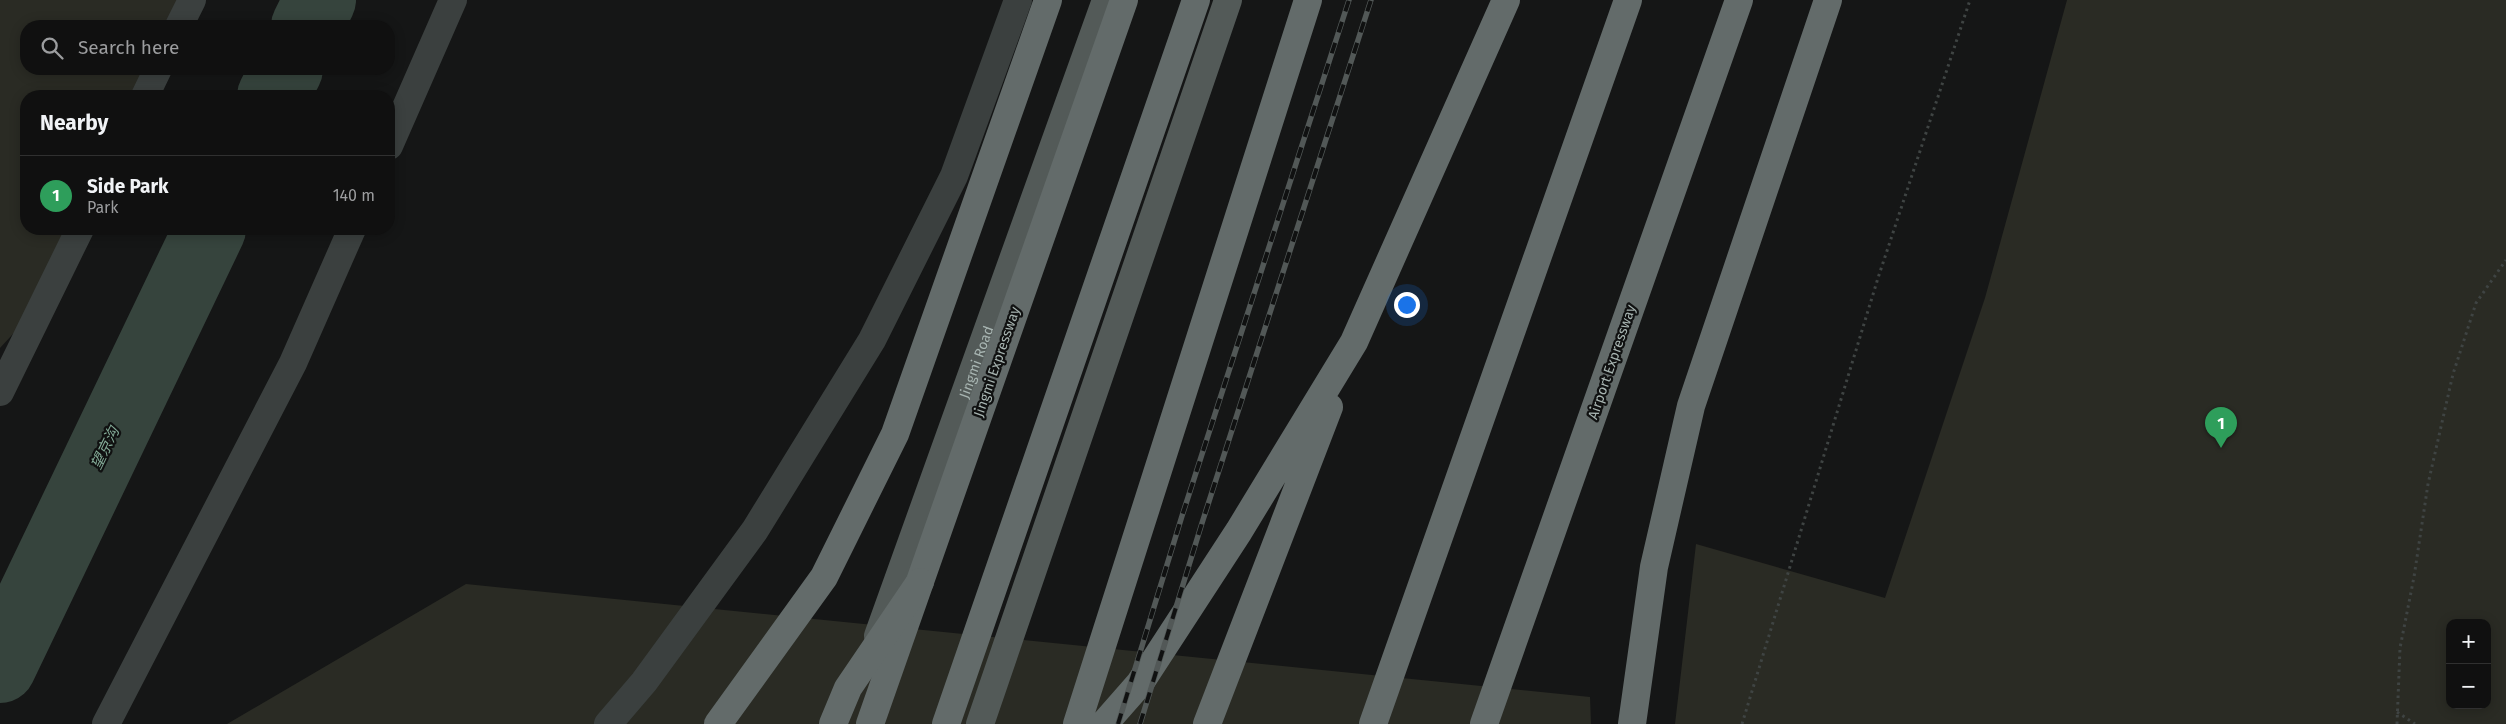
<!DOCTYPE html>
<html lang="en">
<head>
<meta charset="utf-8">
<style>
	body { margin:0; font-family:"Fira Sans","Noto Sans SC",sans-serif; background:#191919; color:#f1f3f6 }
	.controls { position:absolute; right:15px; bottom:15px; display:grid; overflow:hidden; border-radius:10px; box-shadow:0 2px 12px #0003 }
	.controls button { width:45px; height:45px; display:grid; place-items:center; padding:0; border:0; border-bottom:1px solid #303030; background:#101010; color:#f1f3f6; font:25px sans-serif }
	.you { position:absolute; left:1406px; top:304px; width:18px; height:18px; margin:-12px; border:4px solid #fff; border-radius:50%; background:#1a73e8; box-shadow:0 0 0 8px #1a73e833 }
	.badge { display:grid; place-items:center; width:32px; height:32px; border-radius:50%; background:#db4873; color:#fff; font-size:16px; font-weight:700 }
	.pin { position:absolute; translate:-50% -41px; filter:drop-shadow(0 1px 2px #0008) }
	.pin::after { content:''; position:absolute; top:26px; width:18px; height:15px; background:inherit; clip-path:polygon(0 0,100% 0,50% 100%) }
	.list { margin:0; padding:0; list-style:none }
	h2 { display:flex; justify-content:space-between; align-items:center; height:65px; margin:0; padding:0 20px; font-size:21px }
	h2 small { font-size:16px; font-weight:400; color:#9c9d9f }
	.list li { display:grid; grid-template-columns:32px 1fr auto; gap:15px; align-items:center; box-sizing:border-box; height:80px; padding:0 20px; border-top:1px solid #303030 }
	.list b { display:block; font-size:19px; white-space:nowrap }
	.list p { margin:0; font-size:16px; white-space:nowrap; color:#9c9d9f }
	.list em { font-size:16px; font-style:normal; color:#9c9d9f }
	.icon { flex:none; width:28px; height:28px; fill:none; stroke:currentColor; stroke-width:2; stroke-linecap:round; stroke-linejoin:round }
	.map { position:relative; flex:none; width:2506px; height:724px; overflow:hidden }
	.search { position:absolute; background:#101010; box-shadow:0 2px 12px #0003; left:20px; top:20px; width:375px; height:55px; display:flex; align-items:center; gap:12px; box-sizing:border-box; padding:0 18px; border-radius:20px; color:#9c9d9f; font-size:19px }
	.panel { position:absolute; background:#101010; box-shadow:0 2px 12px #0003; left:20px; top:90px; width:375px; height:145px; border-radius:20px }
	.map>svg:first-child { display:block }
	.green { fill:#2a2b24; fill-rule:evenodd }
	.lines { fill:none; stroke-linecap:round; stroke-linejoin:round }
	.river { stroke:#36443d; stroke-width:72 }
	.path { stroke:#3f4443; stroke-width:3; stroke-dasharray:2.5 4; stroke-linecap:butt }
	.minor { stroke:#3b403f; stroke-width:28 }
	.major { stroke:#535a58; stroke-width:28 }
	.highway { stroke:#636b6a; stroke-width:28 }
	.rail-casing { stroke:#525857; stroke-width:5.5 }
	.rail { stroke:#101111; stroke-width:4; stroke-dasharray:11; stroke-linecap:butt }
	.highway-bridge { stroke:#636b6a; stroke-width:28 }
	.labels { text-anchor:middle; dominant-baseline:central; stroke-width:4.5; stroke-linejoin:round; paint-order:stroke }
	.street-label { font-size:14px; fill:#a8b5b2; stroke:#101111 }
	.water-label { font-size:15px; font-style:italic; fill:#84ac98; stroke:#101111 }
</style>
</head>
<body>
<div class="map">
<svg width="2506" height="724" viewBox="0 0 2506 724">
	<rect width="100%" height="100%" fill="#151616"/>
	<!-- green -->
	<path class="green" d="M0 0H182L170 26H26V69H151L138 96H26V229H78L46 298 0 348Z
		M2067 0H2506V724H1675L1696 544 1885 598 1985 298ZM2450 623H2487V705H2450Z
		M466 584 1590 697 1591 724H227Z"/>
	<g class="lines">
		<!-- river -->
		<path class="river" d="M307 26 320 0
			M273 96 287 69
			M0 667 210 229"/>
		<!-- path -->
		<path class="path" d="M2397 712 2415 724
			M1742 724 1878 278 1970 0
			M2397 724 2400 648 2414 577 2428 484 2453 374 2476 303 2506 260"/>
		<!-- minor -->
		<path class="minor" d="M179 26 192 0
			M145 96 158 69
			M389 146 453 0
			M0 392 80 229
			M106 724 293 363 352 229
			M608 724 644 682 755 530 872 340 954 176 1018 0"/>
		<!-- major -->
		<g class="major">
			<path id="s1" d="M878 636 1106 0"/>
			<path d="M980 724 1228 0"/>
		</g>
		<!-- highway -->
		<path class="highway" d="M718 724 824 577 895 434 1048 0
			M870 724 1124 0
			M946 724 1196 0
			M1077 724 1308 0
			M1104 724 1140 683 1239 531 1354 342 1506 0
			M1207 724 1329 407
			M1373 724 1628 0
			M1484 724 1739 0
			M1632 724 1654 567 1691 406 1828 0"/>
		<!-- rail casing -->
		<g class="rail-casing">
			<path id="rail" d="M1118 724 1182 516 1349 0
				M1140 724 1202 523 1371 0"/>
		</g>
		<!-- rail -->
		<use href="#rail" class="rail"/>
		<!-- highway-bridge -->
		<path class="highway-bridge" d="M833 724 848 688 920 582"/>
	</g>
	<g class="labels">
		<!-- street labels -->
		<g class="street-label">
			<text stroke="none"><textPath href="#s1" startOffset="291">Jingmi Road</textPath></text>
			<text transform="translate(997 362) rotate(-71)">Jingmi Expressway</text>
			<text transform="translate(1612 362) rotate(-71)">Airport Expressway</text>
		</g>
		<!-- water labels -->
		<g class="water-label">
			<text transform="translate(105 448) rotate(-64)">望京沟</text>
		</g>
	</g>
</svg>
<div class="controls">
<button>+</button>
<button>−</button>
</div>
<div class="you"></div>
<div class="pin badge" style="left:2221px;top:448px;background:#2e9e5b">1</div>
<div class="search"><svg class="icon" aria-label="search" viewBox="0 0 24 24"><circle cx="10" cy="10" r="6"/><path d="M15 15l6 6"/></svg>Search here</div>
<section class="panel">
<h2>Nearby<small></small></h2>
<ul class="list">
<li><span class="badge" style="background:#2e9e5b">1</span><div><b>Side Park</b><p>Park</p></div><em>140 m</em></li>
</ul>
</section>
</div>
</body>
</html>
